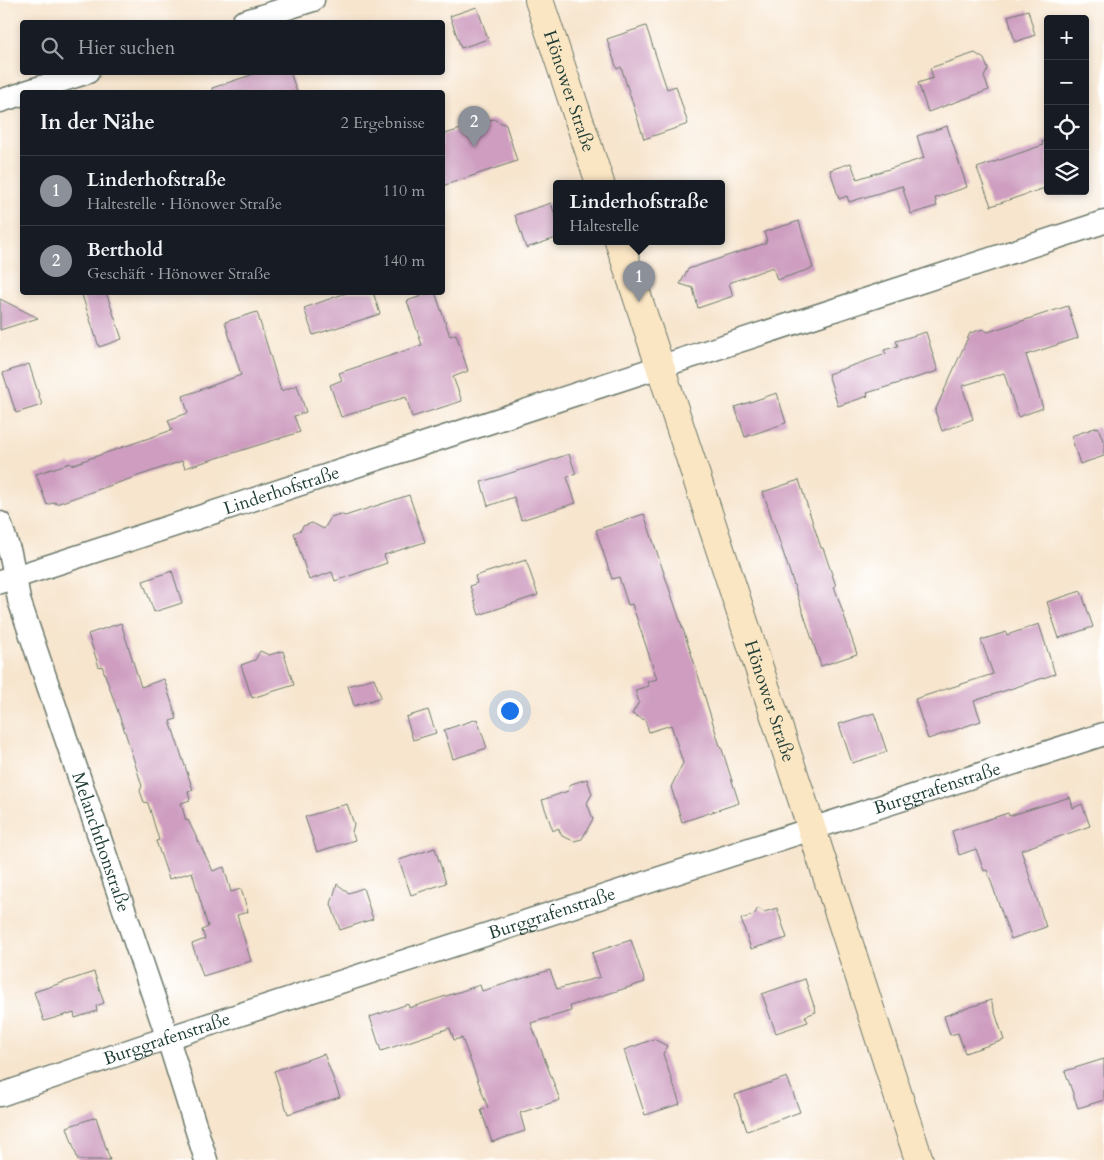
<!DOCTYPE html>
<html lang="de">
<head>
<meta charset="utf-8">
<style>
	body { margin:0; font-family:Cardo,serif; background:#20242c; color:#f1f3f6 }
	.controls { position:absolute; right:15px; top:15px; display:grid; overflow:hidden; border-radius:5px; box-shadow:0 2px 8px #0003 }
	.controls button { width:45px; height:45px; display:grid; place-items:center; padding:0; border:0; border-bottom:1px solid #363941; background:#171b24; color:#f1f3f6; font:25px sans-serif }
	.you { position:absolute; left:509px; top:710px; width:18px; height:18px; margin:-12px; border:4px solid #fff; border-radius:50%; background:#1a73e8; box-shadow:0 0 0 8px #1a73e833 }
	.badge { display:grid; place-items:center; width:32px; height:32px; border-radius:50%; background:#8c9099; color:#fff; font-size:16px; font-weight:700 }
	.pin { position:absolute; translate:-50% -41px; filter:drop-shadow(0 1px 2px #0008) }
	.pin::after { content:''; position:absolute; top:26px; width:18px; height:15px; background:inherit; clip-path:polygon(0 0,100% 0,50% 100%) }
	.popup { position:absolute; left:553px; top:180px; width:172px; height:65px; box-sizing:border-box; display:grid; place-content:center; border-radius:5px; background:#171b24; filter:drop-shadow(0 1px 4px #0005); font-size:16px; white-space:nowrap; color:#9ea1a6 }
	.popup b { font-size:19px; color:#f1f3f6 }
	.popup::after { content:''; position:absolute; left:50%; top:100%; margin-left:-10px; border:10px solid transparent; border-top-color:#171b24 }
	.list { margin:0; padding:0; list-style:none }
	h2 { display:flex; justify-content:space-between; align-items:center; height:65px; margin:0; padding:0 20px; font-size:21px }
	h2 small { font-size:16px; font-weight:400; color:#9ea1a6 }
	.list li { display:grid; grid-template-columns:32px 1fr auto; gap:15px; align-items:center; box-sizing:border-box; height:70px; padding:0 20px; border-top:1px solid #363941 }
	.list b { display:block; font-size:19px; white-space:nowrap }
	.list p { margin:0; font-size:16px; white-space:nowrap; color:#9ea1a6 }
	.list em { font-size:16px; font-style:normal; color:#9ea1a6 }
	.icon { flex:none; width:28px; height:28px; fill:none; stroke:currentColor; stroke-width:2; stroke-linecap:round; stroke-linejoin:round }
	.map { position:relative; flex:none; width:1104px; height:1160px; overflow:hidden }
	.search { position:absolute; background:#171b24; box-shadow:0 2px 8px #0003; left:20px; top:20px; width:425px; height:55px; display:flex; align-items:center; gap:12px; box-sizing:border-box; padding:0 18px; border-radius:5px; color:#9ea1a6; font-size:19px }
	.panel { position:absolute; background:#171b24; box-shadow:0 2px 8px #0003; left:20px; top:90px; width:425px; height:205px; border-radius:5px }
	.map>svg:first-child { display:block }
	.building { fill:#ce9dc0 }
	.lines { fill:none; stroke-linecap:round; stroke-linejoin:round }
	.minor-casing { stroke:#6b786a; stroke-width:25 }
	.secondary-casing { stroke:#6b786a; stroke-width:30 }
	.minor { stroke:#fff; stroke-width:22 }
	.secondary { stroke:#fbe6c4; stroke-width:28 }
	.labels { text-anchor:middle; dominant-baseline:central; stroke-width:4; stroke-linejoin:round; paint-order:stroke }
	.street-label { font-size:18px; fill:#1f3d34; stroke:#fff }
</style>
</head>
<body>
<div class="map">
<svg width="1104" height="1160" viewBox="0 0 1104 1160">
	<rect width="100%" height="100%" fill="#fff"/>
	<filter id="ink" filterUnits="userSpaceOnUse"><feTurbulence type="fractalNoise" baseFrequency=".02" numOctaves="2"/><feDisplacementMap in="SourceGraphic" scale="10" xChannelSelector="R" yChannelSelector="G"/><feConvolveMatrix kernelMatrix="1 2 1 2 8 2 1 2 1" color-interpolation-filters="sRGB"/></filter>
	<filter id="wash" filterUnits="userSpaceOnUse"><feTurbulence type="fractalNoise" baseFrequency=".0096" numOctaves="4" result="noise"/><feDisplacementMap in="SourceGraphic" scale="20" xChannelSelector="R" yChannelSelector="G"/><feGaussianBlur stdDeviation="1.12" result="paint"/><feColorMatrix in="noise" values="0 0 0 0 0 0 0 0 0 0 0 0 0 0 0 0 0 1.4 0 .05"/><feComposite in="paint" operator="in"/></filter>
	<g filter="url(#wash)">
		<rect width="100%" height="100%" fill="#f7e5ce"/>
		<g id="blocks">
			<!-- building -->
			<path class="building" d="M477 7 488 39 461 48 450 16Z
				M1028 10 1035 35 1015 42 1008 16Z
				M646 26 667 89 676 86 688 124 644 139 621 67 617 69 607 39Z
				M975 53 984 59 988 69 984 77 989 90 928 112 918 83 933 78 930 68Z
				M260 72H290L297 92H213L212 88Z
				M493 119 506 125 517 161 442 186V135Z
				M947 126 967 187 935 198 937 206 911 214 902 186 849 202 847 196 839 199 830 170 851 163 857 179 924 158 917 136Z
				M1048 140V187L991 206 977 168 1043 145 1042 142Z
				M551 203 556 218V238L526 248 515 215Z
				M799 221 813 268 777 280 773 267 729 283 733 296 698 308 693 288 680 284 688 269 766 243 765 241H767L764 232Z
				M81 292H106L122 339 99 347Z
				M349 292H373L380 314 313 335 304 308Z
				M433 292H435L450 336 456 334 468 371 453 377 462 401 412 417 406 397 341 417 330 385 342 380 339 373 422 345 407 301Z
				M0 299 38 318 0 330Z
				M1068 306 1078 338 1026 355 1043 408 1018 417 1004 373 962 386 973 419 942 431 935 411 970 333 983 329 988 332Z
				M257 312 281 391 297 385 306 412 294 416 300 432 185 468 182 461 56 504 55 502 47 505 36 474 70 463 71 465 172 430 168 420 188 413 183 396 241 375 225 322Z
				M926 332 938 371 867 393 868 396 838 406 828 374 886 354 884 350 898 346 896 341Z
				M29 364 42 405 16 413 3 373Z
				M777 393 786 423 745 437 735 407Z
				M1098 427 1104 443V456L1080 464 1071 436Z
				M569 454 576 474 567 477 576 503 521 520 514 497 488 506 481 482 540 464Z
				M799 480 821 548H823L836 586H834L857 654 821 666 763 492Z
				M409 495 425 542 384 555 387 563 335 581 332 572 309 580 294 533 301 530 303 526 312 523 324 529 331 517 340 514 345 516Z
				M644 514 694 662 720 746H721L739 803 682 822 671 787 683 763 671 725 649 732 645 720 632 714 639 702 635 690 649 686 647 682 657 679 632 604 628 605 619 577 612 579 596 530Z
				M526 560 538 595 479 615 470 586 477 583 475 576Z
				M172 571 182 603 154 612 143 581Z
				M1081 591 1093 627 1059 638 1047 602Z
				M121 623 141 687 164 679 177 719 170 721 193 790 188 792 190 800 181 803 186 821 188 820 213 871 224 867 231 892 241 889 248 912 237 915 251 961 203 976 192 944 205 939 202 930 208 927 192 872 169 879 156 841 159 840 148 803 144 802 140 791 142 786 126 735 102 666 99 667 88 634Z
				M1039 624 1055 674 974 701 981 721 928 739 915 699 993 674 981 640 1006 632 1007 635Z
				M260 651 269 655 283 651 294 685 252 698 241 665 255 660Z
				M374 678 381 697 354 706 348 686Z
				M428 710 436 733 413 740 406 717Z
				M874 713 887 752 852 763 839 724Z
				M477 719 487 748 453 759 444 730Z
				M587 779 592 794 587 803 593 819 582 839 574 841 562 836 558 828 553 831 542 800 568 791 571 784Z
				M1070 797 1073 808 1082 804 1090 826 1021 850 1046 927 1011 939 987 870 984 871 976 849 959 855 952 831 1008 813 1009 816Z
				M347 804 354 824 352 832 355 840 317 852 305 817Z
				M435 848 446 883 411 895 399 860Z
				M337 884 349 893 363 888 373 919 340 930 331 904Z
				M758 908 764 912 777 908 787 938 751 949 741 919 754 915Z
				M631 940 645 982 570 1006 571 1011 531 1023 560 1100 520 1113 525 1131 492 1142 481 1110 488 1108 462 1038 454 1040 450 1028 381 1051 370 1017 408 1004 409 1008 480 985 482 991 550 970 557 989 600 977 592 953Z
				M94 972 104 1003 96 1006 97 1011 75 1018 74 1013 68 1015V1014L44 1021 34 992Z
				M805 979 816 1012 805 1016 808 1022 776 1033 762 994Z
				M991 1000 1004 1040 965 1053 958 1033 950 1035 944 1016Z
				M654 1039 667 1046 663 1054 680 1104 645 1115 624 1050Z
				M324 1054 340 1097 288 1114 274 1071Z
				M1104 1059V1100L1078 1108 1065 1071Z
				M787 1077 800 1112 747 1131 735 1095Z
				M96 1117 110 1160H78L67 1127Z"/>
		</g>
	</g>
	<g filter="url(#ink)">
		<use href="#blocks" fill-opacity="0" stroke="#6b786a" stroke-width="1"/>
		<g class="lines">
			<!-- minor casing -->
			<g class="minor-casing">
				<g id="minor">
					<path d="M243 22 313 0"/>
					<path d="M26 92 88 72"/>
					<path d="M0 101 22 94"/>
					<path id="s1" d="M0 523 10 553 15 576 19 600 168 1039 206 1160"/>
					<path id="s2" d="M0 582 1104 222"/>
					<path id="s3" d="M0 1095 146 1045 1104 734"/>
				</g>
			</g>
			<!-- secondary casing -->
			<g class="secondary-casing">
				<g id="secondary">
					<path id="s4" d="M539 0 600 183"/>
					<path id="s5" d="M619 241 803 802 919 1160"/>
				</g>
			</g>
			<!-- minor -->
			<use href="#minor" class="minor"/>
			<!-- secondary -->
			<use href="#secondary" class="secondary"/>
		</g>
	</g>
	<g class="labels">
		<!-- street labels -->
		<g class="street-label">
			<text stroke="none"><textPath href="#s4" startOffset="96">Hönower Straße</textPath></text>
			<text stroke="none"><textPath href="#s2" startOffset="296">Linderhofstraße</textPath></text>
			<text stroke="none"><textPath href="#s5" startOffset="484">Hönower Straße</textPath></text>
			<text stroke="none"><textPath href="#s3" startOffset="986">Burggrafenstraße</textPath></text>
			<text stroke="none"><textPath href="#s1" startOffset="335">Melanchthonstraße</textPath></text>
			<text stroke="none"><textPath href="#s3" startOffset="581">Burggrafenstraße</textPath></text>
			<text stroke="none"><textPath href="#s3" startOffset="176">Burggrafenstraße</textPath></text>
		</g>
	</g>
</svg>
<div class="controls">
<button>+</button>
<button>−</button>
<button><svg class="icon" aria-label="locate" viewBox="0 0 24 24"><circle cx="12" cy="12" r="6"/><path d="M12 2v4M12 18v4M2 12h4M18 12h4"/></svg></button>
<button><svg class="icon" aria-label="layers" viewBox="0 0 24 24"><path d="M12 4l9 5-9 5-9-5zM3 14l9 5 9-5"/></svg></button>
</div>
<div class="you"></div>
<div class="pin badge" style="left:639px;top:302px">1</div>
<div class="popup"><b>Linderhofstraße</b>Haltestelle</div>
<div class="pin badge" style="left:474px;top:147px">2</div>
<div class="search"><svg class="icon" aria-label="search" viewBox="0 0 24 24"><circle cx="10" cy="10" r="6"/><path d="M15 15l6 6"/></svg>Hier suchen</div>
<section class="panel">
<h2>In der Nähe<small>2 Ergebnisse</small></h2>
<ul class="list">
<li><span class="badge">1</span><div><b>Linderhofstraße</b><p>Haltestelle · Hönower Straße</p></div><em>110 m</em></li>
<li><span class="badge">2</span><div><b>Berthold</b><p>Geschäft · Hönower Straße</p></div><em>140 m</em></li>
</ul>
</section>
</div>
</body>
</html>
